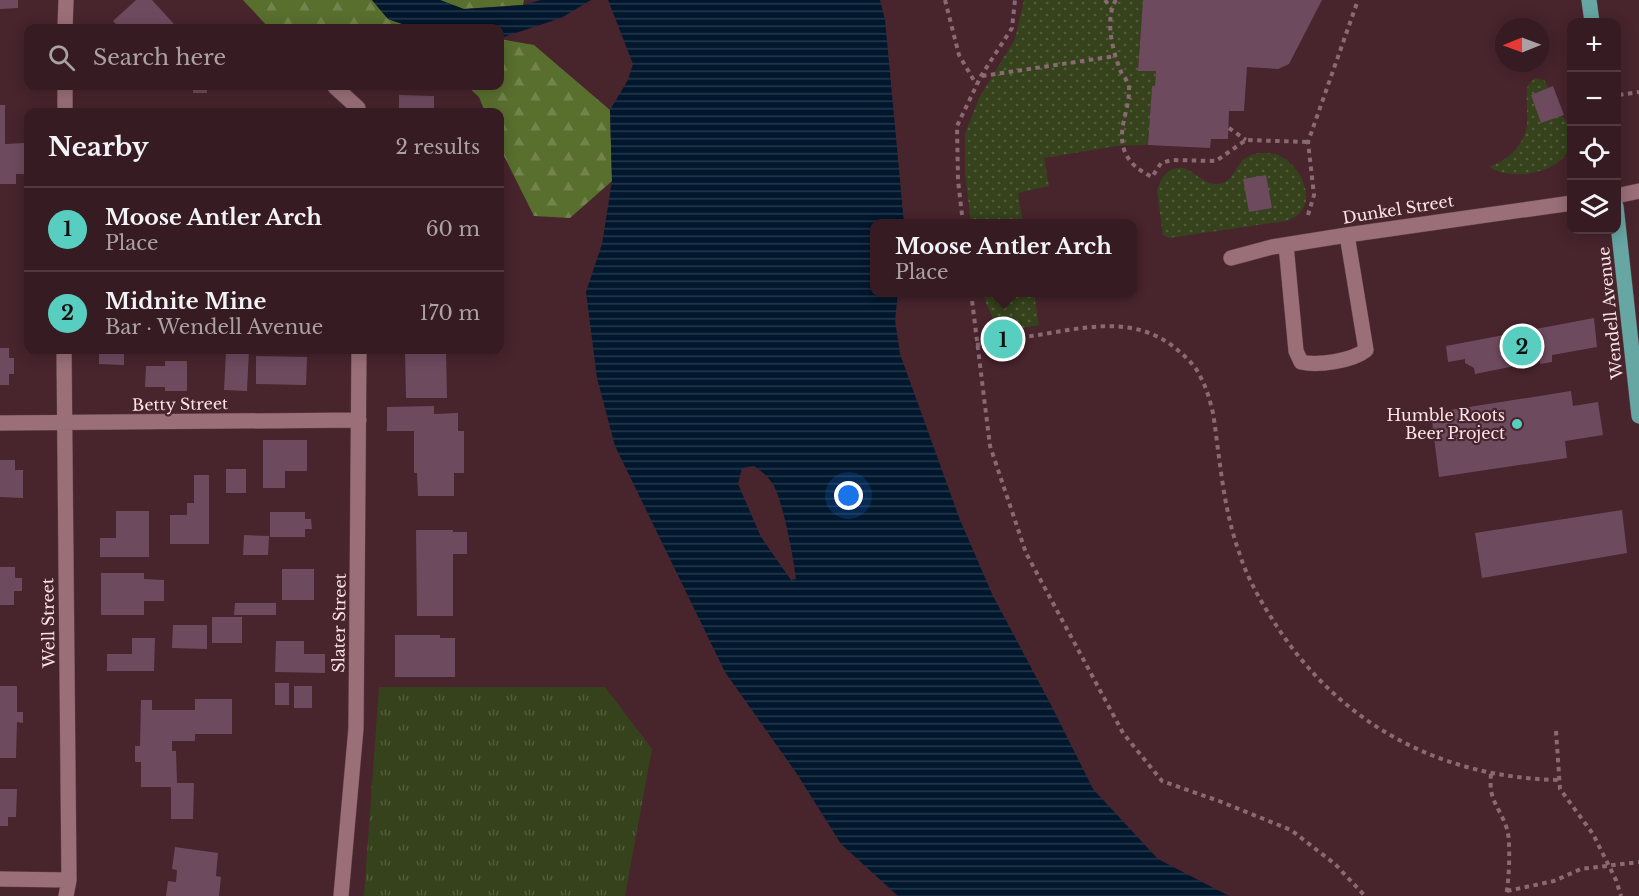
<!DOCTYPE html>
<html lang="en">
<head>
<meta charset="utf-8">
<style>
	body { margin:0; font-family:"Libre Baskerville",serif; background:#41282f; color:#f1f3f6 }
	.controls { position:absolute; right:18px; top:18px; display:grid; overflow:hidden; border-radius:12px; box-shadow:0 3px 15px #0003 }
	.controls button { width:54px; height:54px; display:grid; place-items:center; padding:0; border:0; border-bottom:2px solid #503940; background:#361b22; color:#f1f3f6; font:30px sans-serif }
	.compass { position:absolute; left:1495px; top:18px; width:54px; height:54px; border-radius:50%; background:#361b22; box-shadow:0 3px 15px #0003; rotate:269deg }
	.you { position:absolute; left:849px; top:496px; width:21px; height:21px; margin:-15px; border:4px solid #fff; border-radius:50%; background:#1a73e8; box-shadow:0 0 0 9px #1a73e833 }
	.badge { display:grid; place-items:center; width:39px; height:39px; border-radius:50%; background:#58cec1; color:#111; font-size:20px; font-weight:700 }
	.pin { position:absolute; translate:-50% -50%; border:3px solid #fff; box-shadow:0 2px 6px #0006 }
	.popup { position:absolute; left:870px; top:219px; width:267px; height:78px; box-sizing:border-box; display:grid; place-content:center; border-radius:12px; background:#361b22; filter:drop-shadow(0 2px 4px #0005); font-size:20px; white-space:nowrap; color:#aaa1a5 }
	.popup b { font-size:22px; color:#f1f3f6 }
	.popup::after { content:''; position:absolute; left:50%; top:100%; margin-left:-12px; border:12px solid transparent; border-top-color:#361b22 }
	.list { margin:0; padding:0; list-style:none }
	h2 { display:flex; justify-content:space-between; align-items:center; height:78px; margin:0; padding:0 24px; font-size:26px }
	h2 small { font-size:20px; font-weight:400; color:#aaa1a5 }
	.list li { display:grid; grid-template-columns:39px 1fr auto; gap:18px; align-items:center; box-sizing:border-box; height:84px; padding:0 24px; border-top:2px solid #503940 }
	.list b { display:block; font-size:22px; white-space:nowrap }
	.list p { margin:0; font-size:20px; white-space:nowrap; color:#aaa1a5 }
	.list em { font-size:20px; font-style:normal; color:#aaa1a5 }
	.icon { flex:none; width:33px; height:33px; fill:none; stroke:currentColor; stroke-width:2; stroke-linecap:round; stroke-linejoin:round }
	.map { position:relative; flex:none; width:1639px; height:896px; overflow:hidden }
	.search { position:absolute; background:#361b22; box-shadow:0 3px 15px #0003; left:24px; top:24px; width:480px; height:66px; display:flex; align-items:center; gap:15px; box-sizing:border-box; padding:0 21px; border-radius:12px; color:#aaa1a5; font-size:22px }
	.panel { position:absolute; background:#361b22; box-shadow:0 3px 15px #0003; left:24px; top:108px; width:480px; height:246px; border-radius:12px }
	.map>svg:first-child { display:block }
	.grass { fill:url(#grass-dots) }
	.forest { fill:url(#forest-firs) }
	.park { fill:url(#park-tufts) }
	.water { fill:url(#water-rules); fill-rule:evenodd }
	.building { fill:#6e4a5e }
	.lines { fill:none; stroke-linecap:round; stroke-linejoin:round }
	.minor-casing { stroke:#63434c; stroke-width:16 }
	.major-casing { stroke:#63434c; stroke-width:16 }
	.path { stroke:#8a6a72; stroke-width:4; stroke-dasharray:4.5 4.5; stroke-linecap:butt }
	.minor { stroke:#9a6f78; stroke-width:15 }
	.major { stroke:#66a7a3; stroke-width:15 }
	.poi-dot { fill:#58cec1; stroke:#48242d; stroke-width:2 }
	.labels { text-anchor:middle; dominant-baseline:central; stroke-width:4.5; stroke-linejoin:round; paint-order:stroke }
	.street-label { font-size:16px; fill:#fce3e8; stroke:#48242d }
	.poi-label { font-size:16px; fill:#fce3e8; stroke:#48242d; text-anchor:end }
</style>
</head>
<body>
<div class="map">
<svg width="1639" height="896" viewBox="0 0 1639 896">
	<defs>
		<pattern id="grass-dots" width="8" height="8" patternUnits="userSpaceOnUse" patternTransform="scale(1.5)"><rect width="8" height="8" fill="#35421c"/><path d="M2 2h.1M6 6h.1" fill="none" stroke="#535d3d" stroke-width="1.8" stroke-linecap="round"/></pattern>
		<pattern id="forest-firs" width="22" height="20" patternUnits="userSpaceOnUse" patternTransform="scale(1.5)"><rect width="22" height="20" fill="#596f2e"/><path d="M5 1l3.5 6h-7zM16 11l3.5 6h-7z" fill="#72834c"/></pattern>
		<pattern id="park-tufts" width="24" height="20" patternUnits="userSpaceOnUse" patternTransform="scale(1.5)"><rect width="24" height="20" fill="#35421c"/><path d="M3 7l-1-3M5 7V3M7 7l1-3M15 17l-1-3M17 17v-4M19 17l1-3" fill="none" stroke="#535d3d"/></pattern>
		<pattern id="water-rules" width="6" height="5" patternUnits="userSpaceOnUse" patternTransform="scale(1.5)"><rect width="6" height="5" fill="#00172d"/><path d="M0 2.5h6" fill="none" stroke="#26394b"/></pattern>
	</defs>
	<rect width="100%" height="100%" fill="#48242d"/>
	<!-- grass -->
	<path class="grass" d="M1024 0H1143L1138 70 1156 71 1155 86H1152L1148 145 1116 146 1044 158 1049 186 1018 193 1023 223H971L965 173V134L979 98 1015 39Z
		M1535 78 1544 80 1549 88 1531 95C1543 103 1562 111 1568 124 1587 167 1519 185 1491 168L1490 166C1508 161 1525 144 1527 124 1528 111 1525 98 1528 85Z
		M1259 153C1265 153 1272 153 1278 155 1304 166 1322 210 1286 221L1169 238 1163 235 1157 191C1159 183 1162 176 1169 171 1189 159 1198 184 1216 184 1232 184 1233 171 1242 161 1246 156 1253 155 1259 153Z
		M983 293H1034L1039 325 999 332 986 303Z"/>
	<!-- forest -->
	<path class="forest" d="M243 0H372L388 19 414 28H269Z
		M440 0H524L523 5 463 9Z
		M500 39 534 45 610 110 612 181 570 218 534 216 500 148V112H485L479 97 467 86H500Z"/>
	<!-- park -->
	<path class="park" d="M379 687H605L652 749 625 896H364Z"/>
	<!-- water -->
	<path class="water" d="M372 0H440L464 9 523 5 541 0H591L561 18 500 38V28H414L388 19Z
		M608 0H880L885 20 904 223 874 224V292L898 293 895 320 900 354 960 520 993 596 1051 705 1093 789 1158 859 1229 896H898L841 844 797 774 725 672 615 446 597 378 586 292 602 244 612 181 610 110 628 80 633 64ZM754 466C761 471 769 477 774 486 784 506 793 556 796 579L791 580 761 537 738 484 742 468Z"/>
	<!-- building -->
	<path class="building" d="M0 0H18V8L0 9Z
		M136 0H152L174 24 170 28H120L113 21Z
		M1143 0H1322L1289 64 1278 69 1247 67 1244 111H1229L1228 139H1211L1210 148 1148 145 1152 86H1155L1156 71H1138Z
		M193 86H207V93H193Z
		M215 86H230V88H215Z
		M1553 86 1564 115 1541 123 1531 95Z
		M399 95 434 96V112H399Z
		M0 105H5V144L24 143V174H16V184H0Z
		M1266 175 1272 208 1249 212 1243 179Z
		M1594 318 1597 347 1552 355V362L1540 364V361L1475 374 1474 368 1465 363V359L1448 362 1446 346Z
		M0 348H9V358H14V374H9V385H0Z
		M99 350H124V365L99 364Z
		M226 350H249L247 391 224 390Z
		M405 350H446L447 398H406Z
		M256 356 307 357 306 385 256 384Z
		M165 361H187V391H165V387H145L146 366H165Z
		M1571 391 1573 406 1598 402 1603 435 1565 441 1567 458 1439 477 1431 413Z
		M434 406V414L458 413V431H464V473H454V496H418L417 473H414V431H387V407Z
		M263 440H307V471H285V488H263Z
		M0 460H15V470H23V498L0 497Z
		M226 469H246V493H226Z
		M194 475H209V544H170V515H187V503H194Z
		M1622 510 1627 553 1482 578 1475 533Z
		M116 511H149V557H100V538H116Z
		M270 512H305V519H311L312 529H305V537H270Z
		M416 530H453V532H467V554H453V616H417Z
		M244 535 269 536 268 555H243Z
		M0 567H15V578H22V591H14V605H0Z
		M282 569H314V600H282Z
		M101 573H144V579L164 580V601H144V615H101Z
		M235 603H276V615H234Z
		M212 617H242V643H212Z
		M173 625H207V649L172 648Z
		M395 635H440V638H455V677H395Z
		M132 638H155L154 671H107V654H132Z
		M276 641H304V654H325V673L275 672Z
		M275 683H289V705H275Z
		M0 686H17V712H23V723L17 722 16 758H0Z
		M294 686H312V708H294Z
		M195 699H232V734H195V741H172V751H176L177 783H194L193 819H171V787H141V762H135V746H140L141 700H152V710H195Z
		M0 789H17L16 817H8V826H0Z
		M175 847 218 853 216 876 221 877 219 896H166L168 881 176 882 177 870 172 869Z"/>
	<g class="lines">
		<!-- minor casing -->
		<g class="minor-casing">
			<path id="minor" d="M65 28 66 0
				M335 87 358 108V112
				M65 112V86
				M1616 196 1639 191
				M1286 245 1296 351 1301 362C1318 366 1352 361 1366 350L1347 235
				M1231 258 1272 247 1347 235 1572 203
				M64 350 69 880 66 896
				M0 423 359 420
				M0 879 69 880
				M341 896 356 728 359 350"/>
		</g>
		<!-- major casing -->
		<g class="major-casing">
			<path id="major" d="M1589 0 1592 22
				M1616 206 1639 416"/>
		</g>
		<!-- path -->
		<path class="path" d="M945 0 959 55 976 84
			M1105 0 1111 8
			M1116 0C1104 19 1113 52 1121 72 1124 77 1129 82 1129 88 1130 109 1116 131 1125 152 1130 164 1140 171 1152 177L1161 163 1172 160 1216 161 1246 140 1308 142
			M982 76 1116 56
			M1619 95 1639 92
			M1229 128 1246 140
			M1308 215 1314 195 1308 142 1358 0
			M963 224 958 180 957 126 981 76 1012 28 1015 0
			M971 292 990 446 1026 553 1123 733 1162 781 1219 801 1291 830 1335 864 1365 896
			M976 345C1001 341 1025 337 1050 333 1097 325 1142 317 1181 353 1189 360 1197 368 1201 378 1207 389 1210 401 1213 413 1220 459 1223 508 1239 552 1247 578 1261 602 1276 625 1341 725 1441 778 1560 780
			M1556 731 1560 789 1593 834 1616 880 1621 896
			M1491 774C1488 801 1499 805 1507 829 1511 842 1509 882 1506 896
			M1507 891 1554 881 1581 869 1639 862"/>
		<!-- minor -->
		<use href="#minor" class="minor"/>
		<!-- major -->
		<use href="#major" class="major"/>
	</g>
	<!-- markers -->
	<circle class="poi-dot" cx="1517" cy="424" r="6"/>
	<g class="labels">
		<!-- street labels -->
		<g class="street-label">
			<text transform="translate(1398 209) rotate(-9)">Dunkel Street</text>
			<text transform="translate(1610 313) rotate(-96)">Wendell Avenue</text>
			<text transform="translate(180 404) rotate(-1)">Betty Street</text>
			<text transform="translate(48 623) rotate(-91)">Well Street</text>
			<text transform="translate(339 623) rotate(-89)">Slater Street</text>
		</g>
		<!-- poi labels -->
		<g class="poi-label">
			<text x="1505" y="415">Humble Roots<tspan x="1505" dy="18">Beer Project</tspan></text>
		</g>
	</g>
</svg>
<div class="controls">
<button>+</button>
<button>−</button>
<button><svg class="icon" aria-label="locate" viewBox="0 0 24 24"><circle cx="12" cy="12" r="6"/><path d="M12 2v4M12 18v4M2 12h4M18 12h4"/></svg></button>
<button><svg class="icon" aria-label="layers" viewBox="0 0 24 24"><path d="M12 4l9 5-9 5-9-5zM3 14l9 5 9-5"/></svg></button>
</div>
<svg class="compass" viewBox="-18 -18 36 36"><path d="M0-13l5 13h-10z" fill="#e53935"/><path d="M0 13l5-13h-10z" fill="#aaa1a5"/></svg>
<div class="you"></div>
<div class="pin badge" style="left:1003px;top:339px">1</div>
<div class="popup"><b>Moose Antler Arch</b>Place</div>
<div class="pin badge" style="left:1522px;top:346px">2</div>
<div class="search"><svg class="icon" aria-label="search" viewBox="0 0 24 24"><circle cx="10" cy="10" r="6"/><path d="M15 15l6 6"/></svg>Search here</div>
<section class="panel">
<h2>Nearby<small>2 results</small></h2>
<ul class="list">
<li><span class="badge">1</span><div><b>Moose Antler Arch</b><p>Place</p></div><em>60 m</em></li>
<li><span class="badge">2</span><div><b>Midnite Mine</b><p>Bar · Wendell Avenue</p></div><em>170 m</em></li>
</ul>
</section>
</div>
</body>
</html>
